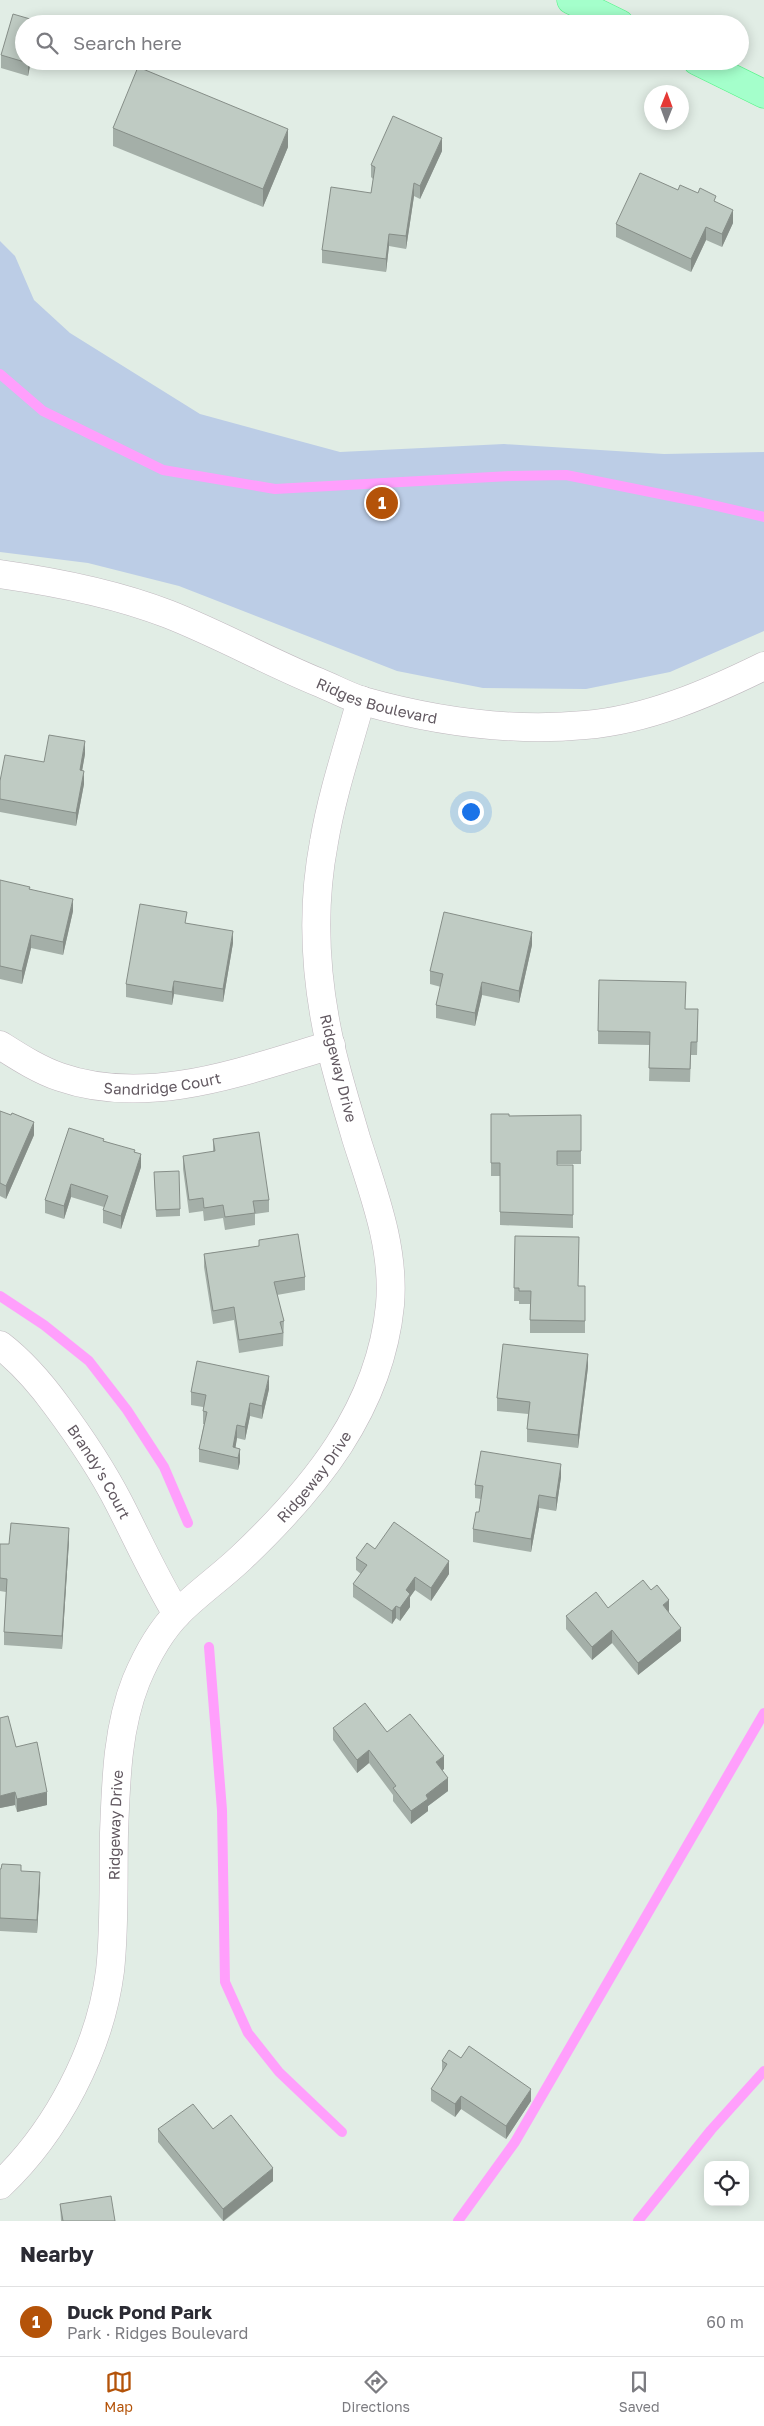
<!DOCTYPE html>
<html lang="en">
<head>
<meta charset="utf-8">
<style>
	body { margin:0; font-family:"Golos Text",sans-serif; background:#f2f2f3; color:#2b2b33 }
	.controls { position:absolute; right:15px; bottom:15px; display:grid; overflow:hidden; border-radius:10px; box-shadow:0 2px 12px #0003 }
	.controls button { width:45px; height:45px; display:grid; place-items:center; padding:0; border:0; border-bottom:1px solid #e1e1e2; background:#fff; color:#2b2b33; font:25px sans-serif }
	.compass { position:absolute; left:644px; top:85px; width:45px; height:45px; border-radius:50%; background:#fff; box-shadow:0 2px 12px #0003; rotate:1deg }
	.you { position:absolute; left:470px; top:811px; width:18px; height:18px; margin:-12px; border:4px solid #fff; border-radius:50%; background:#1a73e8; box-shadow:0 0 0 8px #1a73e833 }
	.badge { display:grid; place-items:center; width:32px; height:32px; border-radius:50%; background:#b45309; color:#fff; font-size:16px; font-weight:700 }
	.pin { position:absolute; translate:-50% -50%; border:2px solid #fff; box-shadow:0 1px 5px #0006 }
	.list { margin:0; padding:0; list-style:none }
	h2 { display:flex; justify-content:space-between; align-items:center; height:65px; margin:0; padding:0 20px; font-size:21px }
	h2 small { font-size:16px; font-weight:400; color:#7c7c81 }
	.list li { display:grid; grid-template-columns:32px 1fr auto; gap:15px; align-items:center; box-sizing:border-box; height:70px; padding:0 20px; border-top:1px solid #e1e1e2 }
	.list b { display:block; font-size:19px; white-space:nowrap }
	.list p { margin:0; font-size:16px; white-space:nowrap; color:#7c7c81 }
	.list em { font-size:16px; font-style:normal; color:#7c7c81 }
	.icon { flex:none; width:28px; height:28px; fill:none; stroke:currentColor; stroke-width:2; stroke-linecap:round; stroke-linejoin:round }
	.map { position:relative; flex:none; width:764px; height:2221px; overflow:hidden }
	.search { position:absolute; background:#fff; box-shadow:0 2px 12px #0003; left:15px; right:15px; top:15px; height:55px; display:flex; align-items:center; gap:12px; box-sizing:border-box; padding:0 18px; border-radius:28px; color:#7c7c81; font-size:19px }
	.sheet { height:135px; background:#fff }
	nav { display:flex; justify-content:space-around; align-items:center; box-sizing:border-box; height:70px; border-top:1px solid #e1e1e2; background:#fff; font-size:14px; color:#7c7c81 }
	nav a { display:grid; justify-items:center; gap:2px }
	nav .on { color:#b45309 }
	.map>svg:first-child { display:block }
	.green { fill:#bccde6 }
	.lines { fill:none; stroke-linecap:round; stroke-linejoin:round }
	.stream { stroke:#ff9ffc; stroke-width:10 }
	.minor-casing { stroke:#c0b9bf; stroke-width:29 }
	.tertiary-casing { stroke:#c0b9bf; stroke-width:29 }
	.primary-casing { stroke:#52f485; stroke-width:29 }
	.minor { stroke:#fff; stroke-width:28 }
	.tertiary { stroke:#fff; stroke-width:28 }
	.primary { stroke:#a4ffcb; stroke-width:28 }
	.wall { fill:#a4afa8 }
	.shaded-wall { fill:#868e88 }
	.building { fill:#bfcbc3; stroke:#868e88 }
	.labels { text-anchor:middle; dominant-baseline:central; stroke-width:5; stroke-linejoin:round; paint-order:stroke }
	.street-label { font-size:15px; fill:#625961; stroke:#fff }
</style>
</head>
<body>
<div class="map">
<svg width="764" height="2221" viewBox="0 0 764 2221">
	<rect width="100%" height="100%" fill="#e1ede5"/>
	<!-- green -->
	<path class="green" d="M0 241 15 256 34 300 70 333 200 414 340 452 504 444 664 454 764 452V631L670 672 586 689 483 688 397 671 179 586 88 563 0 552Z"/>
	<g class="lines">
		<!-- stream -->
		<path class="stream" d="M0 374 43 411 163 470 275 489 512 476 566 475 700 502 764 517
			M0 1296 44 1325 89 1361 127 1410 164 1467 188 1523
			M209 1647 222 1810 225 1982 248 2033 279 2072 342 2132
			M458 2221 515 2142 764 1713
			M638 2221 711 2130 764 2071"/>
		<!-- minor casing -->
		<g class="minor-casing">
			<g id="minor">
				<path id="s1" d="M0 1045C19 1057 39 1070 60 1077 149 1108 246 1070 331 1045"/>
				<path id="s2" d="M0 1345C22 1362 41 1384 57 1406 80 1437 101 1468 119 1503 138 1540 155 1578 177 1614"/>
			</g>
		</g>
		<!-- tertiary casing -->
		<g class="tertiary-casing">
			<g id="tertiary">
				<path id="s3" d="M0 574C57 582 114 593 168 614 219 634 267 661 318 682 333 688 347 696 363 701 434 721 511 732 585 725 647 720 709 693 764 666"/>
				<path id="s4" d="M0 2185C57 2131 100 2049 110 1971 115 1926 113 1878 114 1833 116 1781 117 1729 136 1681 146 1657 161 1630 179 1612 198 1593 221 1577 241 1558 314 1489 380 1409 390 1305 395 1247 373 1192 356 1138 347 1107 337 1075 330 1044 315 977 311 910 324 842 332 794 348 747 361 700"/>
			</g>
		</g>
		<!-- primary casing -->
		<g class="primary-casing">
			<path id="primary" d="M571 0 620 24
				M697 61 764 94"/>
		</g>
		<!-- minor -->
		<use href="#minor" class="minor"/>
		<!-- tertiary -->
		<use href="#tertiary" class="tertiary"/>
		<!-- primary -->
		<use href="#primary" class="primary"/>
	</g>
	<!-- wall -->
	<path class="wall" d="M37 24 24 61H31L28 76 1 68V55Z
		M113 128 288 147 263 207 113 146Z
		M442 151 420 199 414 196 406 249 389 246 386 272 322 263V250L371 193 373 179 371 177V165Z
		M678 190 716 202 733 223 722 247 706 240 691 272 616 237V224Z
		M85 754 82 770 84 784 76 826 0 812V781L44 762Z
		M0 880 30 889 73 911 63 955 31 948 22 984 0 979Z
		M187 923 233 943 223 1002 174 994 172 1005 126 997V984Z
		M532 945 519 1003 482 995 475 1026 436 1018V1005L441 987 430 984V971Z
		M686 1009 698 1022 697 1055H691L690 1082 649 1081 650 1045 598 1044V1031Z
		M0 1111 34 1135 6 1199 0 1196Z
		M491 1114 509 1116 581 1115V1164H557V1165H573V1228L500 1225V1176H491Z
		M213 1139 269 1200V1212L255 1214V1225L225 1230 223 1218 204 1221 203 1211 189 1213 183 1169V1156L213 1152Z
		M104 1141 135 1152 141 1167 121 1229 103 1223V1210L104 1207 71 1197 64 1219 45 1213V1200Z
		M154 1172 180 1209V1216L156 1217Z
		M515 1236 578 1286H585V1333H530V1304H519V1301H514Z
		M259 1240 305 1277V1290L277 1295 284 1321 283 1346 239 1353 234 1320 213 1324 204 1267V1254L259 1246Z
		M588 1367 578 1448 527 1442V1429L528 1414 497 1411V1398Z
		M269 1389 262 1419 250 1416 245 1440 237 1438 235 1448 240 1462 238 1470 199 1462V1449L204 1424H203V1407L191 1405V1392Z
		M561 1477 556 1511 539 1508 531 1552 473 1542V1529L479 1512 481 1499 475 1498V1485Z
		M69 1541 62 1649 4 1645V1632L6 1592 0 1591V1544H9Z
		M356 1558 449 1574 431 1601 415 1590 410 1597V1607L400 1621 396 1618 392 1624 353 1597V1584L361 1574 356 1570Z
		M608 1608 669 1613 681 1641 638 1675 612 1643 592 1660 566 1629V1616Z
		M333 1728 444 1769 442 1770 448 1791 428 1806V1811L411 1824 393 1801V1795L369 1763 357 1773 333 1740Z
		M16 1747 47 1805 17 1812 15 1805 0 1808Z
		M0 1869 21 1871 40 1885 37 1933 0 1931Z
		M461 2058 531 2101 506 2139 461 2109 455 2117 431 2101V2089L442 2073V2061Z
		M158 2129H213L273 2181 224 2221H223L158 2142Z
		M60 2204 115 2221H61Z"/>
	<!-- shaded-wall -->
	<path class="shaded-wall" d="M28 61H31L28 76Z
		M288 129V147L263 207V189Z
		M442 138V151L420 199V186Z
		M414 183V196L406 249V236Z
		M733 210V223L722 247V234Z
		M706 227V240L691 272V259Z
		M389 234V246L386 272V259Z
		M85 741V754L80 783V770Z
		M84 771V784L76 826V813Z
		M73 899V911L63 955V942Z
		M233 931V943L223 1002V989Z
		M532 932V945L519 1003V991Z
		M31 935V948L22 984V971Z
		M174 981V994L172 1005V992Z
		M482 982V995L475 1026V1013Z
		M34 1122V1135L6 1199V1186Z
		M141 1154V1167L121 1229V1216Z
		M71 1184V1197L64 1219V1206Z
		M588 1354V1367L578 1448V1435Z
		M269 1376V1389L262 1419V1406Z
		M250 1403V1416L245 1440V1427Z
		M237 1425V1438L234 1457 233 1447Z
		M240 1449V1462L238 1470V1458Z
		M561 1464V1477L556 1511V1498Z
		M539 1495V1508L531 1552V1539Z
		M69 1528V1541L62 1649V1636Z
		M449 1561V1574L431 1601V1588Z
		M415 1577V1590L410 1597V1607L400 1621V1608L406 1590Z
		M669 1600V1613L663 1605Z
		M396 1606V1618L392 1624V1611Z
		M681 1628V1641L638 1675V1663Z
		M612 1630V1643L592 1660V1647Z
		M369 1750V1763L357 1773V1760Z
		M444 1756V1769L436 1775V1762Z
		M448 1778V1791L428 1806V1811L411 1824V1811L426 1795Z
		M15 1792V1805L0 1808V1796Z
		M47 1792V1805L17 1812V1799Z
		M40 1872V1885L37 1933V1920Z
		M531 2089V2101L506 2139V2126Z
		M461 2096V2109L455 2117V2104Z
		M273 2168V2181L223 2221V2209Z"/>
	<!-- building -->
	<path class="building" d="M13 14 37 21V24H24V61H28V63L1 55Z
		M138 67 288 129 263 189 113 128Z
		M393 116 442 138 420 186 414 183 406 236 389 234 386 259 322 250 331 187 371 193 375 167 371 165Z
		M640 173 678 190 680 185 698 193 700 188 716 196 714 201 733 210 722 234 706 227 691 259 616 224Z
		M49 735 85 741 80 770 84 771 76 813 0 799V781L5 755 44 762Z
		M0 880 30 887 29 889 73 899 63 942 31 935 22 971 0 966Z
		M140 904 187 912 185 923 233 931 223 989 174 981 172 992 126 984Z
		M444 912 532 932 519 991 482 982 475 1013 436 1005 443 974 430 971Z
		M599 980 686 982 685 1009H698L697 1042H691L690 1069 649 1068 650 1032 598 1031Z
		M0 1111 11 1115 12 1113 34 1122 6 1186 0 1183Z
		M491 1114H509V1116L581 1115V1151H557V1165H573V1215L500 1212V1163H491Z
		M69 1128 104 1139 103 1141 135 1150 134 1152 141 1154 121 1216 103 1210 108 1196 71 1184 64 1206 45 1200Z
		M259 1132 269 1200 253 1201 255 1213 225 1217 223 1205 204 1208 203 1198 189 1200 183 1156 215 1151 213 1139Z
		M179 1171 180 1209 156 1210 154 1172Z
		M298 1234 305 1277 274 1282 284 1321 280 1322 283 1333 239 1340 234 1307 213 1311 204 1254 259 1246V1240Z
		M515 1236 579 1237 578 1286H585V1321L530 1320 531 1291H519V1288H514Z
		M503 1344 588 1354 578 1435 527 1429 530 1402 497 1398Z
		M197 1361 269 1376 262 1406 250 1403 245 1427 237 1425 233 1447 240 1449 238 1458 199 1449 207 1412 203 1411 206 1395 191 1392Z
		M481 1451 561 1464 556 1498 539 1495 531 1539 473 1529 476 1512H479L483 1486 475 1485Z
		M394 1522 449 1561 431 1588 415 1577 406 1590 410 1594 400 1608 396 1606 392 1611 353 1584 367 1565 356 1558 367 1543 375 1549Z
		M11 1523 69 1528 62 1636 4 1632 7 1579 0 1578V1544H9Z
		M643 1580 651 1590 657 1585 669 1600 663 1605 681 1628 638 1663 612 1630 592 1647 566 1616 596 1592 608 1608Z
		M365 1703 387 1732 410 1714 444 1756 436 1762 448 1778 426 1795 428 1799 411 1811 393 1788 396 1786 369 1750 357 1760 333 1728Z
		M8 1716 16 1747 37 1742 47 1792 17 1799 15 1792 0 1796V1718Z
		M2 1864 21 1865V1871L40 1872 37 1920 0 1918V1869H1Z
		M469 2046 531 2089 506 2126 461 2096 455 2104 431 2089 447 2064 442 2061 449 2050 461 2058Z
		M193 2104 213 2129 231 2115 273 2168 223 2209 158 2129Z
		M111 2196 115 2221H63L60 2204Z"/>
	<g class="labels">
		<!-- street labels -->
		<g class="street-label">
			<text stroke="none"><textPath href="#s3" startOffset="400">Ridges Boulevard</textPath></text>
			<text transform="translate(339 1068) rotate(76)">Ridgeway Drive</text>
			<text stroke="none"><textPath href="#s1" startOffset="172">Sandridge Court</textPath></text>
			<text stroke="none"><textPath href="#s2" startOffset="162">Brandy's Court</textPath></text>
			<text stroke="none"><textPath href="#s4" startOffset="811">Ridgeway Drive</textPath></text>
			<text stroke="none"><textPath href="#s4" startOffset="391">Ridgeway Drive</textPath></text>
		</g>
	</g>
</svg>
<div class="controls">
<button><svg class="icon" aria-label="locate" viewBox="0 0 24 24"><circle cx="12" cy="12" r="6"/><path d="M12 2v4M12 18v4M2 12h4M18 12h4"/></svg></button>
</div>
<svg class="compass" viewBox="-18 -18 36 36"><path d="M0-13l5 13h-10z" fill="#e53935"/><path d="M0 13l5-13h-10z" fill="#7c7c81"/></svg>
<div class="you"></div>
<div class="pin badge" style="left:382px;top:503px">1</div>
<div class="search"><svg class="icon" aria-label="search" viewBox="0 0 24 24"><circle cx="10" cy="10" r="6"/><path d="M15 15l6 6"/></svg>Search here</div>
</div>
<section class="sheet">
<h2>Nearby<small></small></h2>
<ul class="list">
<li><span class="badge">1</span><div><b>Duck Pond Park</b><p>Park · Ridges Boulevard</p></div><em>60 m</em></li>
</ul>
</section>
<nav>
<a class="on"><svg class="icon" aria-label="map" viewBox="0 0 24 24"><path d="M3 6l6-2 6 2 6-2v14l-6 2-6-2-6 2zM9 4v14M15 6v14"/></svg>Map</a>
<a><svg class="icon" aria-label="directions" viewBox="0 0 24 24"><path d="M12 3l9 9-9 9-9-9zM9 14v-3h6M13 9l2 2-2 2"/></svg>Directions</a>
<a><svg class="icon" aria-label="saved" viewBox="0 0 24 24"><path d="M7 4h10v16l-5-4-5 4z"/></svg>Saved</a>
</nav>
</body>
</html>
